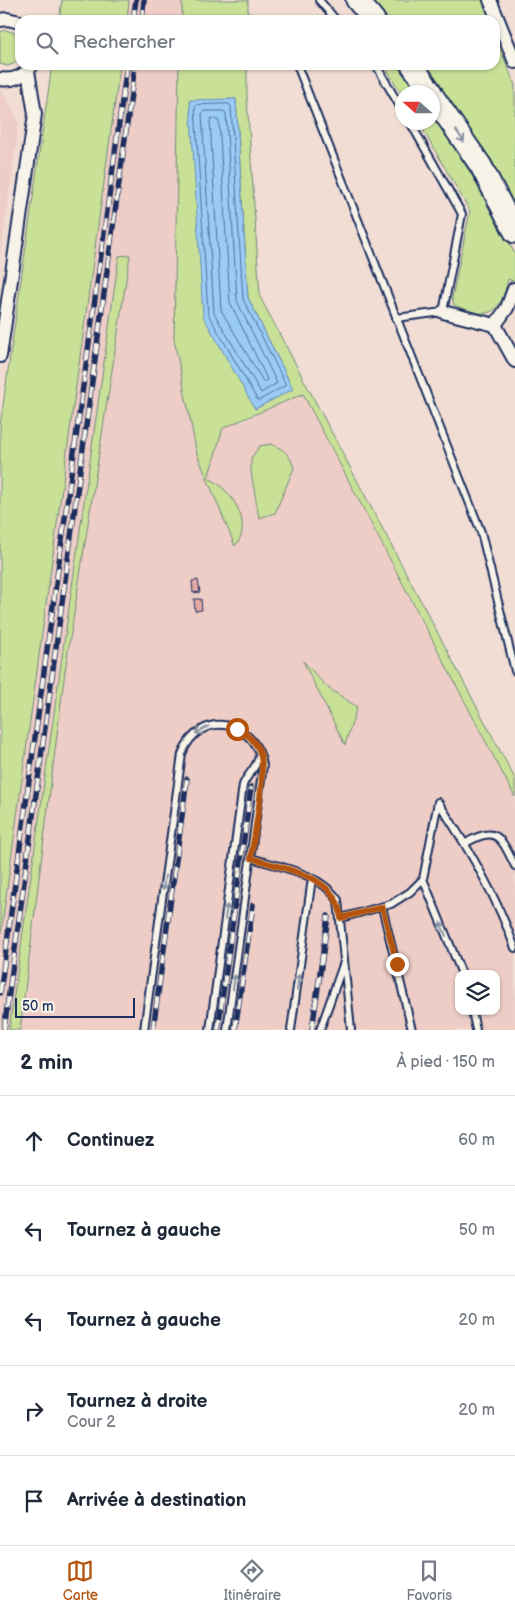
<!DOCTYPE html>
<html lang="fr">
<head>
<meta charset="utf-8">
<style>
	body { margin:0; font-family:"Balsamiq Sans",sans-serif; background:#f2f2f3; color:#1f2937 }
	.controls { position:absolute; right:15px; bottom:15px; display:grid; overflow:hidden; border-radius:10px; box-shadow:0 1px 4px #0004 }
	.controls button { width:45px; height:45px; display:grid; place-items:center; padding:0; border:0; border-bottom:1px solid #e0e1e3; background:#fff; color:#1f2937; font:25px sans-serif }
	.compass { position:absolute; left:395px; top:85px; width:45px; height:45px; border-radius:50%; background:#fff; box-shadow:0 1px 4px #0004; rotate:291deg }
	.scale { position:absolute; left:15px; bottom:12px; width:120px; box-sizing:border-box; padding-left:5px; border:2px solid #1b2f5e; border-top:0; font-size:14px; line-height:18px; white-space:nowrap; color:#1b2f5e; -webkit-text-stroke:4px #f7f3e8; paint-order:stroke }
	.stop { position:absolute; width:15px; height:15px; margin:-11px; border:4px solid #b45309; border-radius:50%; background:#fff }
	.stop.end { background:#b45309; border-color:#fff; box-shadow:0 1px 5px #0008 }
	.list { margin:0; padding:0; list-style:none }
	h2 { display:flex; justify-content:space-between; align-items:center; height:65px; margin:0; padding:0 20px; font-size:21px }
	h2 small { font-size:16px; font-weight:400; color:#747a83 }
	.list li { display:grid; grid-template-columns:32px 1fr auto; gap:15px; align-items:center; box-sizing:border-box; height:90px; padding:0 20px; border-top:1px solid #e0e1e3 }
	.list b { display:block; font-size:19px; white-space:nowrap }
	.list p { margin:0; font-size:16px; white-space:nowrap; color:#747a83 }
	.list em { font-size:16px; font-style:normal; color:#747a83 }
	.icon { flex:none; width:28px; height:28px; fill:none; stroke:currentColor; stroke-width:2; stroke-linecap:round; stroke-linejoin:round }
	.map { position:relative; flex:none; width:515px; height:1030px; overflow:hidden }
	.search { position:absolute; background:#fff; box-shadow:0 1px 4px #0004; left:15px; right:15px; top:15px; height:55px; display:flex; align-items:center; gap:12px; box-sizing:border-box; padding:0 18px; border-radius:15px; color:#747a83; font-size:19px }
	.sheet { height:515px; background:#fff }
	nav { display:flex; justify-content:space-around; align-items:center; box-sizing:border-box; height:70px; border-top:1px solid #e0e1e3; background:#fff; font-size:14px; color:#747a83 }
	nav a { display:grid; justify-items:center; gap:2px }
	nav .on { color:#b45309 }
	.map>svg:first-child { display:block }
	.built { fill:#edcdc6; fill-rule:evenodd }
	.green { fill:#c8e197; stroke:#72887a; fill-rule:evenodd }
	.water { fill:#9acbf6; stroke:#678db9 }
	.lines { fill:none; stroke-linecap:round; stroke-linejoin:round }
	.shore { stroke:#4e6d9b; stroke-width:1 }
	.building { fill:#e4a9a5; stroke:#1b2f5e }
	.service-casing { stroke:#1b2f5e; stroke-width:10 }
	.minor-casing { stroke:#1b2f5e; stroke-width:16 }
	.trunk-casing { stroke:#1b2f5e; stroke-width:25 }
	.service { stroke:#f7f3e8; stroke-width:6 }
	.minor { stroke:#f7f3e8; stroke-width:12 }
	.trunk { stroke:#f7f3e8; stroke-width:21 }
	.rail-casing { stroke:#1b2f5e; stroke-width:5.5 }
	.rail { stroke:#f7f3e8; stroke-width:4; stroke-dasharray:11; stroke-linecap:butt }
	.oneway { stroke:#8991a3 }
	.route { stroke:#b45309; stroke-width:6 }
</style>
</head>
<body>
<div class="map">
<svg width="515" height="1030" viewBox="0 0 515 1030">
	<rect width="100%" height="100%" fill="#f1ddd4"/>
	<filter id="ink" filterUnits="userSpaceOnUse"><feTurbulence type="fractalNoise" baseFrequency=".02" numOctaves="2"/><feDisplacementMap in="SourceGraphic" scale="10" xChannelSelector="R" yChannelSelector="G"/><feConvolveMatrix kernelMatrix="1 2 1 2 8 2 1 2 1" color-interpolation-filters="sRGB"/></filter>
	<g filter="url(#ink)">
		<!-- built -->
		<path class="built" d="M97 0H191L194 20H93Z
			M85 65H183L178 88 194 330 240 423 303 394 515 797V1030H0V569ZM459 974H496V1011H459Z
			M0 88 19 123 0 260Z"/>
		<!-- green -->
		<path class="green" d="M62 0H129L127 20H59Z
			M182 0H248V20H182Z
			M371 0H485L490 20H389Z
			M6 30 20 35V61L8 66 0 64V32Z
			M495 36 515 85V215L422 65H495Z
			M52 65H120L0 940V426Z
			M179 65H247V97L260 297 515 779V797L303 394 223 428 208 478C230 487 255 524 235 546L197 454 174 339ZM236 99 248 298 293 389 255 409 190 101Z
			M384 65H396L417 92H402V95Z
			M433 113 484 195 515 254V282L508 279C500 316 489 320 454 305L452 298 470 211 419 123 432 122Z
			M130 255 65 671 20 1030H9L119 256Z
			M270 444C284 448 290 455 294 468L275 513 259 518 251 472V458L260 446Z
			M303 661 327 687 357 707 345 745Z"/>
		<!-- water -->
		<path class="water" d="M236 99 248 298 293 389 255 409 203 316 190 100Z"/>
		<g class="lines">
			<!-- shore -->
			<path class="shore" d="M229 104 231 107 243 299 286 385 258 401 208 314 195 107 197 105Z
				M204 111H223L226 113 237 301 277 383 261 393 214 313 202 114Z
				M212 118 219 121 230 302 267 379 264 383 221 310 210 121Z"/>
		</g>
		<!-- building -->
		<path class="building" d="M198 580 200 592 193 593 192 581Z
			M194 599H201L202 610 195 611Z"/>
		<g class="lines">
			<!-- service casing -->
			<g class="service-casing">
				<path id="service" d="M319 0 336 20
					M297 65 481 532 515 671
					M376 65 402 110
					M396 318 443 312 462 214 410 122
					M438 802C469 848 496 895 515 948
					M466 843C497 824 501 838 515 866
					M251 858C280 867 320 873 338 900L351 1030
					M423 879 462 974
					M382 907 412 1030
					M341 918 391 904 410 892 423 879 438 802
					M472 1011 476 1030
					M144 1030 182 754C200 708 255 720 263 765L227 1030
					M210 1030 243 785C247 774 257 768 259 756
					M291 1030 312 878
					M320 1030 344 962"/>
			</g>
			<!-- minor casing -->
			<g class="minor-casing">
				<path id="minor" d="M490 0 515 62
					M0 20 7 19 20 22
					M0 79C13 81 25 76 32 65
					M514 289 507 308 495 325 515 361
					M443 312 495 325
					M0 356 35 114 28 71"/>
			</g>
			<!-- trunk casing -->
			<g class="trunk-casing">
				<path id="trunk" d="M357 0 374 20
					M412 65 431 92
					M432 95 481 166 515 232"/>
			</g>
			<!-- service -->
			<use href="#service" class="service"/>
			<!-- minor -->
			<use href="#minor" class="minor"/>
			<!-- trunk -->
			<use href="#trunk" class="trunk"/>
			<!-- rail casing -->
			<g class="rail-casing">
				<path id="rail" d="M133 20 136 0
					M142 20 144 0
					M0 993 127 65
					M4 1030 135 65
					M153 1030 187 779
					M218 1030 251 787
					M235 1030 253 905
					M312 1030 328 916"/>
			</g>
			<!-- rail -->
			<use href="#rail" class="rail"/>
		</g>
		<!-- one-way arrows -->
		<defs><path id="oneway-shaft" d="M-6 0H5M1.5-3L5.5 0L1.5 3" fill="none" stroke-width="1.6" stroke-linecap="round" stroke-linejoin="round" transform="scale(1.25)"/></defs>
		<g class="oneway">
			<use href="#oneway-shaft" transform="translate(460 136) rotate(56)"/>
			<use href="#oneway-shaft" transform="translate(202 730) rotate(150)"/>
			<use href="#oneway-shaft" transform="translate(164 883) rotate(98)"/>
			<use href="#oneway-shaft" transform="translate(226 912) rotate(-82)"/>
			<use href="#oneway-shaft" transform="translate(443 929) rotate(-112)"/>
			<use href="#oneway-shaft" transform="translate(234 982) rotate(-82)"/>
			<use href="#oneway-shaft" transform="translate(298 982) rotate(-82)"/>
		</g>
	</g>
	<g class="lines" filter="url(#ink)">
		<!-- route -->
		<path class="route" d="M237 729C248 734 256 741 260 753 267 775 254 833 251 858 284 869 338 875 341 918L382 907 397 964"/>
	</g>
</svg>
<div class="controls">
<button><svg class="icon" aria-label="layers" viewBox="0 0 24 24"><path d="M12 4l9 5-9 5-9-5zM3 14l9 5 9-5"/></svg></button>
</div>
<svg class="compass" viewBox="-18 -18 36 36"><path d="M0-13l5 13h-10z" fill="#e53935"/><path d="M0 13l5-13h-10z" fill="#747a83"/></svg>
<div class="scale">50 m</div>
<div class="stop" style="left:237px;top:729px"></div>
<div class="stop end" style="left:397px;top:964px"></div>
<div class="search"><svg class="icon" aria-label="search" viewBox="0 0 24 24"><circle cx="10" cy="10" r="6"/><path d="M15 15l6 6"/></svg>Rechercher</div>
</div>
<section class="sheet">
<h2>2 min<small>À pied · 150 m</small></h2>
<ul class="list">
<li><svg class="icon" aria-label="ahead" viewBox="0 0 24 24"><path d="M12 20V5M6 11l6-6 6 6"/></svg><div><b>Continuez</b></div><em>60 m</em></li>
<li><svg class="icon" aria-label="left" viewBox="0 0 24 24"><path d="M17 20v-9H6M10 6l-5 5 5 5"/></svg><div><b>Tournez à gauche</b></div><em>50 m</em></li>
<li><svg class="icon" aria-label="left" viewBox="0 0 24 24"><path d="M17 20v-9H6M10 6l-5 5 5 5"/></svg><div><b>Tournez à gauche</b></div><em>20 m</em></li>
<li><svg class="icon" aria-label="right" viewBox="0 0 24 24"><path d="M7 20v-9h11M14 6l5 5-5 5"/></svg><div><b>Tournez à droite</b><p>Cour 2</p></div><em>20 m</em></li>
<li><svg class="icon" aria-label="arrive" viewBox="0 0 24 24"><path d="M6 21V4h12l-3 4 3 4H6"/></svg><div><b>Arrivée à destination</b></div></li>
</ul>
</section>
<nav>
<a class="on"><svg class="icon" aria-label="map" viewBox="0 0 24 24"><path d="M3 6l6-2 6 2 6-2v14l-6 2-6-2-6 2zM9 4v14M15 6v14"/></svg>Carte</a>
<a><svg class="icon" aria-label="directions" viewBox="0 0 24 24"><path d="M12 3l9 9-9 9-9-9zM9 14v-3h6M13 9l2 2-2 2"/></svg>Itinéraire</a>
<a><svg class="icon" aria-label="saved" viewBox="0 0 24 24"><path d="M7 4h10v16l-5-4-5 4z"/></svg>Favoris</a>
</nav>
</body>
</html>
